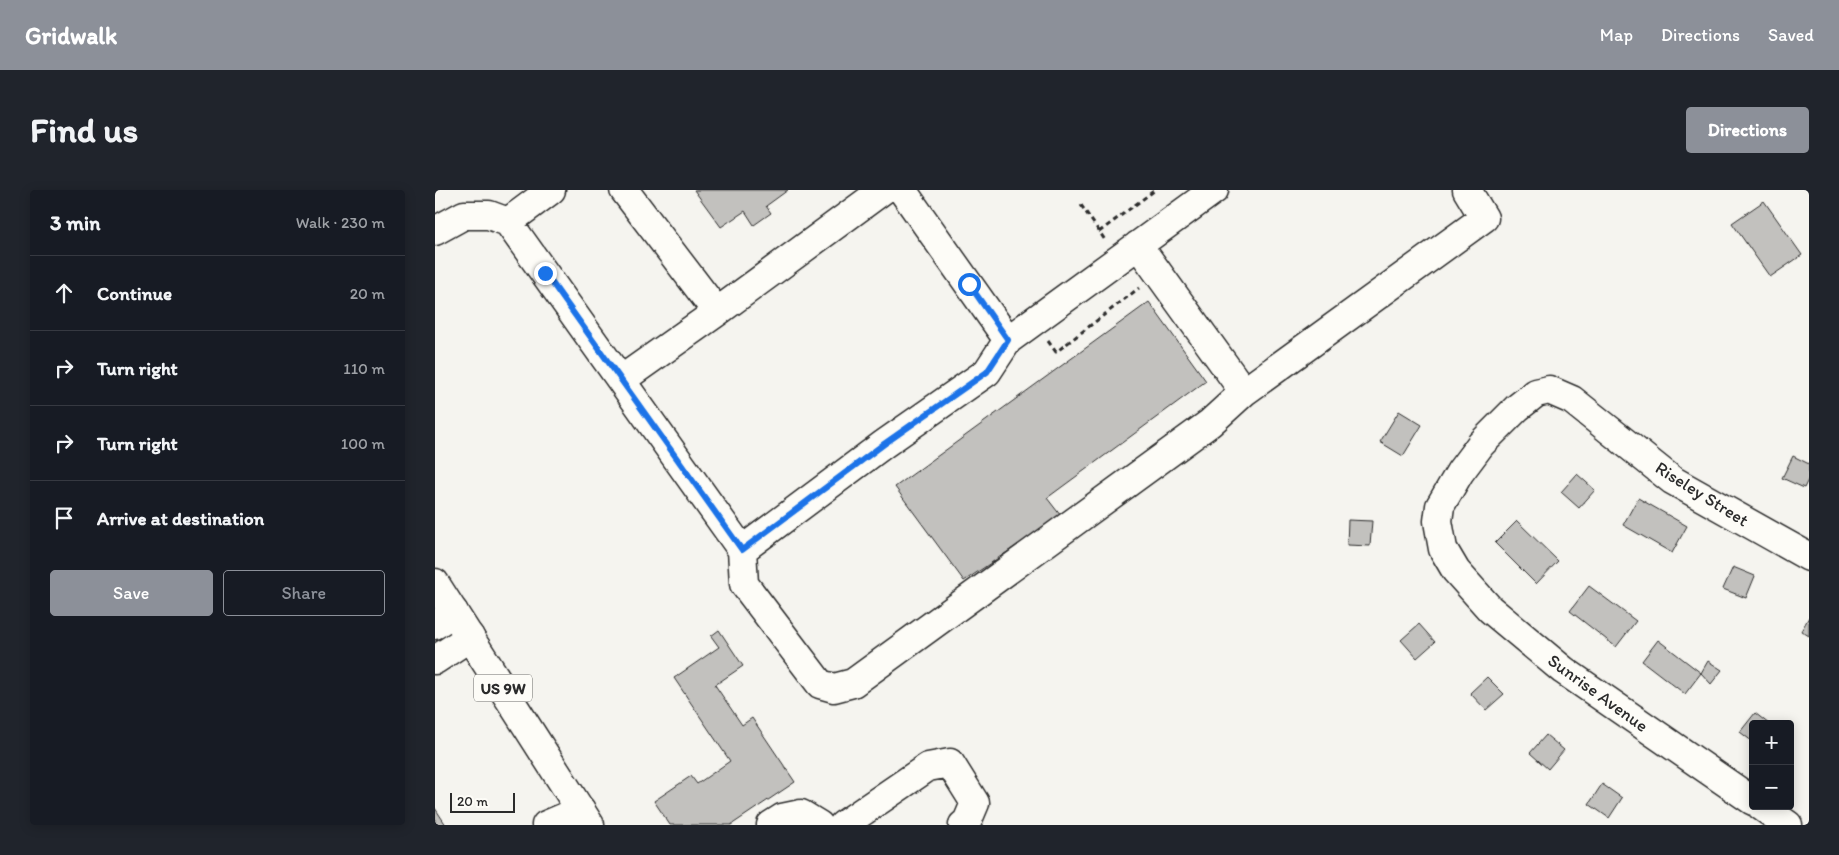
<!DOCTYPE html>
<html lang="en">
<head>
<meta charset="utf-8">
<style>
	body { margin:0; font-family:Itim,sans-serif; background:#20242c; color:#f1f3f6 }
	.controls { position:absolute; right:15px; bottom:15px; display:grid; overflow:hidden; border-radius:5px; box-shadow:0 2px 12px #0003 }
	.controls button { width:45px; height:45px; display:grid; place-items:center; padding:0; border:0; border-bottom:1px solid #363941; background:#171b24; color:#f1f3f6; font:25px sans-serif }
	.scale { position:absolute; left:15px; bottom:12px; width:65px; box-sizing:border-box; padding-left:5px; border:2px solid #2b2b2b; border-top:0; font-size:14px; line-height:18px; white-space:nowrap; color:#2b2b2b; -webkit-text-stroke:4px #fdfcf7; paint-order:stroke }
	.stop { position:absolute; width:15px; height:15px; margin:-11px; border:4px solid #1a73e8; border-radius:50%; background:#fff }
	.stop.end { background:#1a73e8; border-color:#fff; box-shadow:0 1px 5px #0008 }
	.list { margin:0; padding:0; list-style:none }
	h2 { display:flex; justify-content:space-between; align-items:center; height:65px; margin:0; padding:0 20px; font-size:21px }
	h2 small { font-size:16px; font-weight:400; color:#9ea1a6 }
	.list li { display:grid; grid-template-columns:32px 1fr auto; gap:15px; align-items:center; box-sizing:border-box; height:75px; padding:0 20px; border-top:1px solid #363941 }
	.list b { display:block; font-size:19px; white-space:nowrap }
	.list em { font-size:16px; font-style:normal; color:#9ea1a6 }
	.actions { display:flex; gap:10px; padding:15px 20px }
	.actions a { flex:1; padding:11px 0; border:1px solid #8c9099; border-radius:5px; text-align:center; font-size:18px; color:#8c9099 }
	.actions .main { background:#8c9099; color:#fff }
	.icon { flex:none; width:28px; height:28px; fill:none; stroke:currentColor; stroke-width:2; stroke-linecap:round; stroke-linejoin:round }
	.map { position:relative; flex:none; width:1374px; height:635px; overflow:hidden; border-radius:5px }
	header { display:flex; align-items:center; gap:30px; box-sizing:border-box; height:70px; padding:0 25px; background:#8c9099; color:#fff }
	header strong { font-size:24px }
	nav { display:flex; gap:28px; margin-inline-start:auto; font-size:18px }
	.intro { display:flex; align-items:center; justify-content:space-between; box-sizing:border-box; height:120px; padding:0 30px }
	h1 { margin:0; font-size:35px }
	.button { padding:12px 22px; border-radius:5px; background:#8c9099; color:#fff; font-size:18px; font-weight:700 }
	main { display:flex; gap:30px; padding:0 30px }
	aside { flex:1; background:#171b24; border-radius:5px; box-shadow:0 2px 12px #0003 }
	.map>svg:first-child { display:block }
	.building { fill:#c2c1be; stroke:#2b2b2b }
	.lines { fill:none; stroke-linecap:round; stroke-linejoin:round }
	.minor-casing { stroke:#2b2b2b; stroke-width:31 }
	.major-casing { stroke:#2b2b2b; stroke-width:31 }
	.path { stroke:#2b2b2b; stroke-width:3; stroke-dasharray:5 4; stroke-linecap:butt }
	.minor { stroke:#fdfcf7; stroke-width:28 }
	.major { stroke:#fdfcf7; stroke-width:28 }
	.route { stroke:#1a73e8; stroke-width:6 }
	.labels { text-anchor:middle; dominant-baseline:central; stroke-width:4; stroke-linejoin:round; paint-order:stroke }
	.shield { fill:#fdfcf7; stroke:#6a6a68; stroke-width:1 }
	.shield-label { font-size:16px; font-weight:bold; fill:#2b2b2b }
	.street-label { font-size:18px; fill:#2b2b2b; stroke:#fdfcf7 }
</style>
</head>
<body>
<header>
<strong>Gridwalk</strong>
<nav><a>Map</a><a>Directions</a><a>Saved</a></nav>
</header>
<div class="intro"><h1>Find us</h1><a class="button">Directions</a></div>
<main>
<aside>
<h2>3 min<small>Walk · 230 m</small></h2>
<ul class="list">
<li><svg class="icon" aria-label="ahead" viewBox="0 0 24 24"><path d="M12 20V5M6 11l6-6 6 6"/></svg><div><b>Continue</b></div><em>20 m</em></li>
<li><svg class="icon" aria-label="right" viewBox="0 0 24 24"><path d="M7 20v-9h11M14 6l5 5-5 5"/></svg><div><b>Turn right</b></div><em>110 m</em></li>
<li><svg class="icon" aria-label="right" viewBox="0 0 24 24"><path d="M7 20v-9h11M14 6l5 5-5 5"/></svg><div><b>Turn right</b></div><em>100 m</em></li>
<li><svg class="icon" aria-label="arrive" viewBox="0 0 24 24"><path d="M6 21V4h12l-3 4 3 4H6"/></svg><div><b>Arrive at destination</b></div></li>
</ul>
<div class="actions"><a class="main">Save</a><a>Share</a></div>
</aside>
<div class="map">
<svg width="1374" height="635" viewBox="0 0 1374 635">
	<rect width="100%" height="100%" fill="#f5f4ef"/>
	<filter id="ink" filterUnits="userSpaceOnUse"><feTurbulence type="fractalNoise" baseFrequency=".02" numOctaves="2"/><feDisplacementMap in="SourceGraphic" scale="10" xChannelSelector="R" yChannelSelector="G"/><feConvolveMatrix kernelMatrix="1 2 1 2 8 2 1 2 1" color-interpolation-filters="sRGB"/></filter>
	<g filter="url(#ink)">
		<!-- building -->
		<path class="building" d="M259 0H353L331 16 336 23 319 35 310 21 286 37Z
			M1329 11 1367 65 1335 87 1297 33Z
			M714 112 771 191 612 308 626 326 529 391 460 297Z
			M964 221 987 235 968 266 945 252Z
			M1358 266 1374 274V288L1369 298 1347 288Z
			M1142 284 1160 300 1144 318 1126 302Z
			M1203 308 1252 336 1237 363 1188 335Z
			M913 330 937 331 935 356 912 355Z
			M1082 331 1123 371 1101 394 1060 353Z
			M1298 377 1320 386 1311 408 1288 399Z
			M1154 396 1201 431 1181 457 1135 421Z
			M1374 427V446L1366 441Z
			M984 434 1000 452 982 468 966 450Z
			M284 440 308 476 280 495 307 535 317 528 360 592 296 635H235L219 611 256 586 262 594 295 571 239 488 284 457 276 446Z
			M1223 450 1266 483 1250 504 1207 471Z
			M1273 471 1287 480 1276 494 1266 483Z
			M1052 487 1069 504 1051 520 1035 503Z
			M1320 523 1334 534H1318V552L1305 542Z
			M1111 545 1129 560 1113 579 1095 563Z
			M1167 594 1187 608 1174 628 1154 614Z
			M0 618 11 635H0Z"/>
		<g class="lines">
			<!-- minor casing -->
			<g class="minor-casing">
				<path id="minor" d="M189 0 282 122
					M467 0 573 150
					M73 32 116 0
					M0 41 29 25H54L73 32 307 360 449 254 552 182 573 150 779 0
					M703 55 809 202 1049 28 1032 0
					M186 190 282 122 448 0
					M307 360 309 394 385 494 399 498 418 493 775 233 809 202
					M0 435 19 422
					M0 470 35 447
					M1318 611 1128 480 1055 419 1021 381 1008 359 1003 331 1005 316 1025 282 1046 254 1082 218 1101 203 1114 200 1137 210 1237 290 1374 367
					M1326 616 1353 635
					M111 635 146 620
					M336 635 347 628 366 624 384 635
					M408 635 493 577 515 573 540 613 532 632 528 635"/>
			</g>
			<!-- major casing -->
			<g class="major-casing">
				<path id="major" d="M0 393 155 635"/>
			</g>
			<!-- path -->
			<path class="path" d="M646 15 670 50
				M664 42 720 0
				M613 151 621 162 704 98"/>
			<!-- minor -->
			<use href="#minor" class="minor"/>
			<!-- major -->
			<use href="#major" class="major"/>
		</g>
	</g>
	<g class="lines" filter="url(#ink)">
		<!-- route -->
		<path class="route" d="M110 83 307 360 449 254 552 182 573 150 534 94"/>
	</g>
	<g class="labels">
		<!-- shield labels -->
		<rect class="shield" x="39" y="484.5" width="58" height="27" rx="4"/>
		<g class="shield-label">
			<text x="68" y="498">US 9W</text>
		</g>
		<!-- street labels -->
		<g class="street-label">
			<text transform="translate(1267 304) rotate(32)">Riseley Street</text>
			<text transform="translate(1163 503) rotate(36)">Sunrise Avenue</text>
		</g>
	</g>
</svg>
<div class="controls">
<button>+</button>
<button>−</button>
</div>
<div class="scale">20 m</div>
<div class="stop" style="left:534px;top:94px"></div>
<div class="stop end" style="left:110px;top:83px"></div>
</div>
</main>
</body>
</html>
